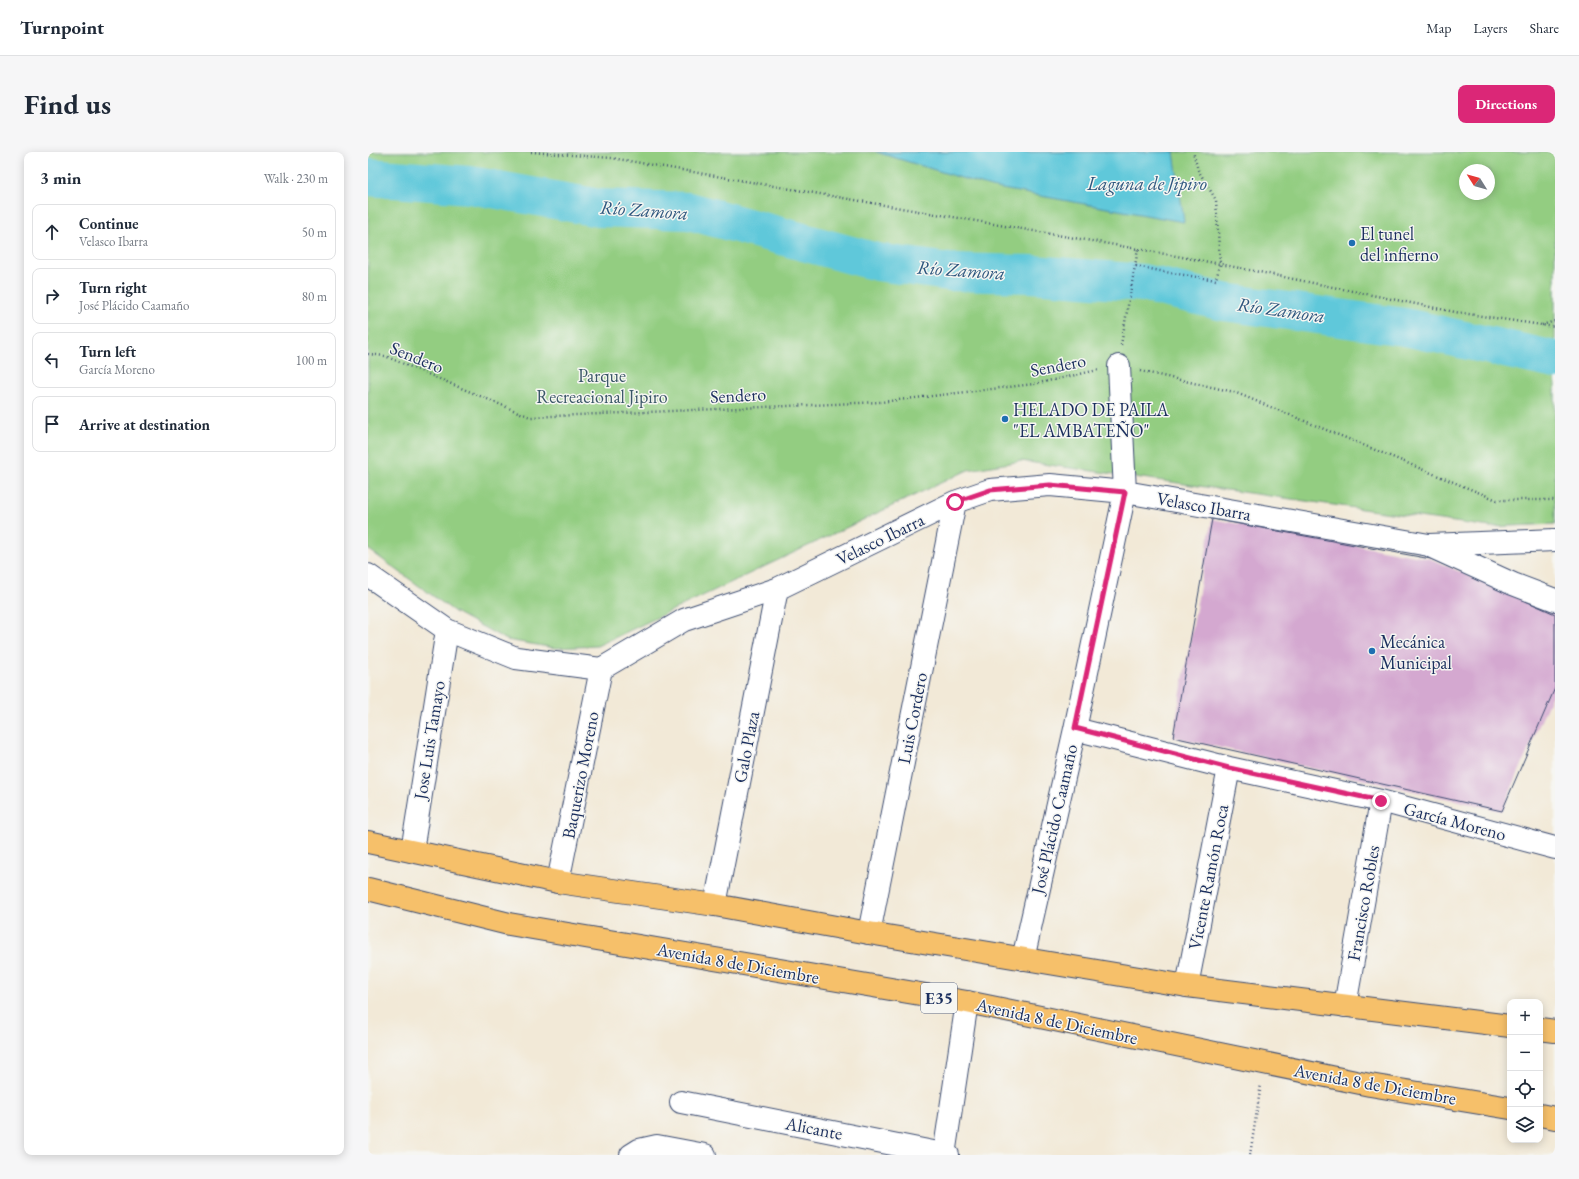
<!DOCTYPE html>
<html lang="en">
<head>
<meta charset="utf-8">
<style>
	body { margin:0; font-family:"EB Garamond",serif; background:#f6f6f7; color:#1f2937 }
	.controls { position:absolute; right:12px; bottom:12px; display:grid; overflow:hidden; border-radius:8px; box-shadow:0 2px 10px #0003 }
	.controls button { width:36px; height:36px; display:grid; place-items:center; padding:0; border:0; border-bottom:1px solid #e0e1e3; background:#fff; color:#1f2937; font:20px sans-serif }
	.compass { position:absolute; left:1091px; top:12px; width:36px; height:36px; border-radius:50%; background:#fff; box-shadow:0 2px 10px #0003; rotate:307deg }
	.stop { position:absolute; width:12px; height:12px; margin:-9px; border:3px solid #db2777; border-radius:50%; background:#fff }
	.stop.end { background:#db2777; border-color:#fff; box-shadow:0 1px 4px #0008 }
	.list { margin:0; padding:0; list-style:none }
	h2 { display:flex; justify-content:space-between; align-items:center; height:52px; margin:0; padding:0 16px; font-size:17px }
	h2 small { font-size:13px; font-weight:400; color:#747a83 }
	.list li { display:grid; grid-template-columns:26px 1fr auto; gap:12px; align-items:center; box-sizing:border-box; height:56px; margin:0 8px 8px; padding:0 8px; border:1px solid #e0e1e3; border-radius:8px }
	.list b { display:block; font-size:15px; white-space:nowrap }
	.list p { margin:0; font-size:13px; white-space:nowrap; color:#747a83 }
	.list em { font-size:13px; font-style:normal; color:#747a83 }
	.icon { flex:none; width:22px; height:22px; fill:none; stroke:currentColor; stroke-width:2; stroke-linecap:round; stroke-linejoin:round }
	.map { position:relative; flex:none; width:1187px; height:1003px; overflow:hidden; border-radius:8px }
	header { display:flex; align-items:center; gap:24px; box-sizing:border-box; height:56px; padding:0 20px; background:#fff; border-bottom:1px solid #e0e1e3 }
	header strong { font-size:19px }
	nav { display:flex; gap:22px; margin-inline-start:auto; font-size:14px }
	.intro { display:flex; align-items:center; justify-content:space-between; box-sizing:border-box; height:96px; padding:0 24px }
	h1 { margin:0; font-size:28px }
	.button { padding:10px 18px; border-radius:8px; background:#db2777; color:#fff; font-size:14px; font-weight:700 }
	main { display:flex; gap:24px; padding:0 24px }
	aside { flex:1; background:#fff; border-radius:8px; box-shadow:0 2px 10px #0003 }
	.map>svg:first-child { display:block }
	.green { fill:#93cd81; stroke:#577e70; fill-rule:evenodd }
	.water { fill:#5fc8da; stroke:#3d7c9c }
	.lines { fill:none; stroke-linecap:round; stroke-linejoin:round }
	.river { stroke:#5fc8da; stroke-width:38 }
	.building { fill:#d4a8d0 }
	.minor-casing { stroke:#3b4b70; stroke-width:24 }
	.highway-casing { stroke:#3b4b70; stroke-width:24 }
	.path { stroke:#3b4b70; stroke-width:2.5; stroke-dasharray:1 3; stroke-linecap:butt }
	.minor { stroke:#fff; stroke-width:22 }
	.highway { stroke:#f6c06b; stroke-width:22 }
	.route { stroke:#db2777; stroke-width:5 }
	.poi-dot { fill:#1f6fb2; stroke:#f6f6f2; stroke-width:1.5 }
	.labels { text-anchor:middle; dominant-baseline:central; stroke-width:3; stroke-linejoin:round; paint-order:stroke }
	.shield { fill:#f6f6f2; stroke:#5d6b8a; stroke-width:1 }
	.shield-label { font-size:17px; font-weight:bold; fill:#1b2f5e }
	.poi-label { font-size:18px; fill:#1b2f5e; stroke:#f6f6f2; text-anchor:start }
	.street-label { font-size:18px; fill:#1b2f5e; stroke:#f6f6f2 }
	.park-label { font-size:18px; fill:#395667; stroke:#f6f6f2 }
	.water-label { font-size:19px; font-style:italic; fill:#2c557d; stroke:#f6f6f2 }
</style>
</head>
<body>
<header>
<strong>Turnpoint</strong>
<nav><a>Map</a><a>Layers</a><a>Share</a></nav>
</header>
<div class="intro"><h1>Find us</h1><a class="button">Directions</a></div>
<main>
<aside>
<h2>3 min<small>Walk · 230 m</small></h2>
<ul class="list">
<li><svg class="icon" aria-label="ahead" viewBox="0 0 24 24"><path d="M12 20V5M6 11l6-6 6 6"/></svg><div><b>Continue</b><p>Velasco Ibarra</p></div><em>50 m</em></li>
<li><svg class="icon" aria-label="right" viewBox="0 0 24 24"><path d="M7 20v-9h11M14 6l5 5-5 5"/></svg><div><b>Turn right</b><p>José Plácido Caamaño</p></div><em>80 m</em></li>
<li><svg class="icon" aria-label="left" viewBox="0 0 24 24"><path d="M17 20v-9H6M10 6l-5 5 5 5"/></svg><div><b>Turn left</b><p>García Moreno</p></div><em>100 m</em></li>
<li><svg class="icon" aria-label="arrive" viewBox="0 0 24 24"><path d="M6 21V4h12l-3 4 3 4H6"/></svg><div><b>Arrive at destination</b></div></li>
</ul>
</aside>
<div class="map">
<svg width="1187" height="1003" viewBox="0 0 1187 1003">
	<rect width="100%" height="100%" fill="#f6f6f2"/>
	<filter id="ink" filterUnits="userSpaceOnUse"><feTurbulence type="fractalNoise" baseFrequency=".025" numOctaves="2"/><feDisplacementMap in="SourceGraphic" scale="8" xChannelSelector="R" yChannelSelector="G"/><feConvolveMatrix kernelMatrix="1 2 1 2 8 2 1 2 1" color-interpolation-filters="sRGB"/></filter>
	<filter id="wash" filterUnits="userSpaceOnUse"><feTurbulence type="fractalNoise" baseFrequency=".012" numOctaves="4" result="noise"/><feDisplacementMap in="SourceGraphic" scale="16" xChannelSelector="R" yChannelSelector="G"/><feGaussianBlur stdDeviation="0.9" result="paint"/><feColorMatrix in="noise" values="0 0 0 0 0 0 0 0 0 0 0 0 0 0 0 0 0 1.4 0 .05"/><feComposite in="paint" operator="in"/></filter>
	<g filter="url(#wash)">
		<rect width="100%" height="100%" fill="#f2e9d7"/>
		<!-- green -->
		<path class="green" d="M0 0H1187V372L1122 375 653 309 600 318 229 494 187 496 139 488 87 460 0 397ZM1097 18H1121V42H1097Z"/>
		<!-- water -->
		<path class="water" d="M508 0H806L816 70 623 35Z"/>
		<g class="lines">
			<!-- river -->
			<path class="river" d="M0 25 102 33 231 56 321 59 509 110 581 120 664 122 775 131 856 150 1037 175 1187 208"/>
		</g>
		<g id="blocks">
			<!-- building -->
			<path class="building" d="M844 367 1063 407 1187 462V536L1134 659 805 585Z"/>
		</g>
	</g>
	<g filter="url(#ink)">
		<use href="#blocks" fill-opacity="0" stroke="#3b4b70" stroke-width="1"/>
		<g class="lines">
			<!-- minor casing -->
			<g class="minor-casing">
				<path id="minor" d="M1064 395 1145 432 1187 448
					M0 423 79 478 148 506 233 517 316 468 409 437 587 350 622 338 682 333 757 340 1061 393 1187 388
					M707 577 861 616 1013 649 1187 696
					M44 699 79 478
					M190 730 233 517
					M347 753 409 437
					M501 781 587 350
					M655 807 707 577 757 340 751 214
					M819 834 861 616
					M977 854 1013 649
					M313 950 580 1003
					M263 1003 271 998 289 994 337 1003
					M576 1003 599 850"/>
			</g>
			<!-- highway casing -->
			<g class="highway-casing">
				<path id="highway" d="M0 690 190 730 347 753 501 781 819 834 1142 874
					M0 737 141 772 599 850 1002 933 1142 956
					M1172 877 1187 879
					M1172 963 1187 966"/>
			</g>
			<!-- path -->
			<path class="path" d="M163 0 244 6 770 97 852 112 1087 160 1187 175
				M768 114 797 120 848 128 852 112 848 48 830 18 825 0
				M1174 173 1187 169
				M753 193 770 97
				M0 202 17 204 162 265 513 250 666 232 730 218
				M772 219 866 240 1129 348H1187
				M882 1003 893 932"/>
			<!-- minor -->
			<use href="#minor" class="minor"/>
			<!-- highway -->
			<use href="#highway" class="highway"/>
		</g>
	</g>
	<g class="lines" filter="url(#ink)">
		<!-- route -->
		<path class="route" d="M587 350 622 338 682 333 757 340 707 576 861 616 1013 649"/>
	</g>
	<!-- markers -->
	<g class="poi-dot">
		<circle cx="984" cy="91" r="4"/>
		<circle cx="637" cy="267" r="4"/>
		<circle cx="1004" cy="499" r="4"/>
	</g>
	<g class="labels">
		<!-- shield labels -->
		<rect class="shield" x="553" y="831" width="36" height="30" rx="3"/>
		<g class="shield-label">
			<text x="571" y="846">E35</text>
		</g>
		<!-- poi labels -->
		<g class="poi-label">
			<text x="992" y="81">El tunel<tspan x="992" dy="21">del infierno</tspan></text>
			<text x="645" y="257">HELADO DE PAILA<tspan x="645" dy="21">"EL AMBATEÑO"</tspan></text>
			<text x="1012" y="489">Mecánica<tspan x="1012" dy="21">Municipal</tspan></text>
		</g>
		<!-- street labels -->
		<g class="street-label">
			<text transform="translate(49 205) rotate(22)">Sendero</text>
			<text transform="translate(690 213) rotate(-11)">Sendero</text>
			<text transform="translate(370 243) rotate(-3)">Sendero</text>
			<text transform="translate(836 354) rotate(10)">Velasco Ibarra</text>
			<text transform="translate(512 387) rotate(-26)">Velasco Ibarra</text>
			<text transform="translate(544 566) rotate(-79)">Luis Cordero</text>
			<text transform="translate(61 588) rotate(-81)">Jose Luis Tamayo</text>
			<text transform="translate(378 595) rotate(-79)">Galo Plaza</text>
			<text transform="translate(212 623) rotate(-79)">Baquerizo Moreno</text>
			<text transform="translate(686 667) rotate(-77)">José Plácido Caamaño</text>
			<text transform="translate(1087 669) rotate(15)">García Moreno</text>
			<text transform="translate(840 725) rotate(-79)">Vicente Ramón Roca</text>
			<text transform="translate(995 751) rotate(-80)">Francisco Robles</text>
			<text transform="translate(370 811) rotate(10)">Avenida 8 de Diciembre</text>
			<text transform="translate(689 869) rotate(12)">Avenida 8 de Diciembre</text>
			<text transform="translate(1007 932) rotate(10)">Avenida 8 de Diciembre</text>
			<text transform="translate(446 976) rotate(11)">Alicante</text>
		</g>
		<!-- park labels -->
		<g class="park-label">
			<text x="234" y="223">Parque<tspan x="234" dy="21">Recreacional Jipiro</tspan></text>
		</g>
		<!-- water labels -->
		<g class="water-label">
			<text x="779" y="31">Laguna de Jipiro</text>
			<text transform="translate(276 58) rotate(4)">Río Zamora</text>
			<text transform="translate(593 118) rotate(4)">Río Zamora</text>
			<text transform="translate(913 158) rotate(8)">Río Zamora</text>
		</g>
	</g>
</svg>
<div class="controls">
<button>+</button>
<button>−</button>
<button><svg class="icon" aria-label="locate" viewBox="0 0 24 24"><circle cx="12" cy="12" r="6"/><path d="M12 2v4M12 18v4M2 12h4M18 12h4"/></svg></button>
<button><svg class="icon" aria-label="layers" viewBox="0 0 24 24"><path d="M12 4l9 5-9 5-9-5zM3 14l9 5 9-5"/></svg></button>
</div>
<svg class="compass" viewBox="-18 -18 36 36"><path d="M0-13l5 13h-10z" fill="#e53935"/><path d="M0 13l5-13h-10z" fill="#747a83"/></svg>
<div class="stop" style="left:587px;top:350px"></div>
<div class="stop end" style="left:1013px;top:649px"></div>
</div>
</main>
</body>
</html>
